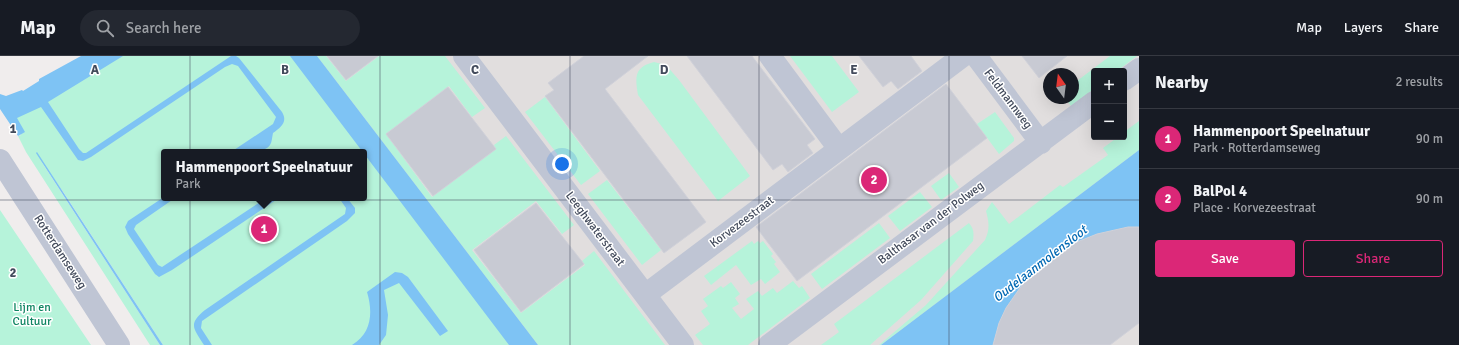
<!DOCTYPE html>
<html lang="en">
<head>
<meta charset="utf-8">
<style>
	body { margin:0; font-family:Signika,sans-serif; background:#242831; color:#f1f3f6 }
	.controls { position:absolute; right:12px; top:12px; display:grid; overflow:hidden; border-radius:4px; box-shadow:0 4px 16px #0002 }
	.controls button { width:36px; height:36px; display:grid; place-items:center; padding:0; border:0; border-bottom:1px solid #363941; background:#171b24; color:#f1f3f6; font:20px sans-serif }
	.compass { position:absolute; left:1043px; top:12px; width:36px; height:36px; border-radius:50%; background:#171b24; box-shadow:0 4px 16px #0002; rotate:346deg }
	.you { position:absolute; left:562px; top:108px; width:14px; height:14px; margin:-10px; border:3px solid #fff; border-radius:50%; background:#1a73e8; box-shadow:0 0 0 6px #1a73e833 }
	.badge { display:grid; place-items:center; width:26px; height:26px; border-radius:50%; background:#db2777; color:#fff; font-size:13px; font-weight:700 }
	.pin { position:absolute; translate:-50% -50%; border:2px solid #fff; box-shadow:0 1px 4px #0006 }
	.popup { position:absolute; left:161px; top:93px; width:206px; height:52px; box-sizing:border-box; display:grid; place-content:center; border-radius:4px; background:#171b24; filter:drop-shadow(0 1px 3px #0005); font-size:13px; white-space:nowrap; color:#9ea1a6 }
	.popup b { font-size:15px; color:#f1f3f6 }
	.popup::after { content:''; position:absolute; left:50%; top:100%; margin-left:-8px; border:8px solid transparent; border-top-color:#171b24 }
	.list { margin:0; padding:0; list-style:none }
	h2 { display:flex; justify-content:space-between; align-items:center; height:52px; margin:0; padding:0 16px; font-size:17px }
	h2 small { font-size:13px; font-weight:400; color:#9ea1a6 }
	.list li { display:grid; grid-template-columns:26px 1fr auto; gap:12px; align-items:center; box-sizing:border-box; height:60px; padding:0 16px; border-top:1px solid #363941 }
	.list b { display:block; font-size:15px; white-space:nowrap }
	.list p { margin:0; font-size:13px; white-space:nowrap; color:#9ea1a6 }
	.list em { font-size:13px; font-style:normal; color:#9ea1a6 }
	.actions { display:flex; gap:8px; padding:12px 16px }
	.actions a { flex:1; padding:9px 0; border:1px solid #db2777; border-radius:4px; text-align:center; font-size:14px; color:#db2777 }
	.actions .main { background:#db2777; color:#fff }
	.icon { flex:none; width:22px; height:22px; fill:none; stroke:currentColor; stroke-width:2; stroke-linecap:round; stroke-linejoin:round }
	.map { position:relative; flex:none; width:1139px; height:289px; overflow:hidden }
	header { display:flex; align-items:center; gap:24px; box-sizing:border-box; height:56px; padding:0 20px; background:#171b24; border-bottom:1px solid #363941 }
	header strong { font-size:19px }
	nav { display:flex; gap:22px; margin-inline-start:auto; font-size:14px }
	.search { width:280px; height:36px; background:#242831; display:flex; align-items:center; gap:10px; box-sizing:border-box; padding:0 14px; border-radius:22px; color:#9ea1a6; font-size:15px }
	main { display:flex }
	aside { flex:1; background:#171b24 }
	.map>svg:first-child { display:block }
	.education { fill:#e1dede; fill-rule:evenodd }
	.green { fill:#b6f3da; fill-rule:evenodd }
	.water { fill:#7ec3f4 }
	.building { fill:#c8cad3; stroke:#d0d1d9 }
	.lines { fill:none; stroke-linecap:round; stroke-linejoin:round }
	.minor { stroke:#bfc5d4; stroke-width:22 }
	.grid { fill:none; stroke:#434b5c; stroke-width:1; stroke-opacity:0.55 }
	.labels { text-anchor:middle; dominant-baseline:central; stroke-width:3; stroke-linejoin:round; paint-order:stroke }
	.street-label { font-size:12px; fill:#434b5c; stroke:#fff }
	.park-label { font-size:12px; fill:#0e8461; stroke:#fff }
	.water-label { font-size:13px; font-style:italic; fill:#0068b3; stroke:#fff }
	.grid-label { font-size:13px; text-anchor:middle; font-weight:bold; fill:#434b5c; stroke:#fff; stroke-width:3; stroke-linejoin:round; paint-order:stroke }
</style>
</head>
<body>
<header>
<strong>Map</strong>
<div class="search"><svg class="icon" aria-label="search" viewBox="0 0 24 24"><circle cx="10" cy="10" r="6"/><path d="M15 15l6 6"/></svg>Search here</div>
<nav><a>Map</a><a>Layers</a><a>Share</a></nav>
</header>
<main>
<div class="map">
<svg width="1139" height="289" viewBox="0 0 1139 289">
	<rect width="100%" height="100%" fill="#f0eded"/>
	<!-- education -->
	<path class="education" d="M305 0H1139V289H529ZM1094 15H1124V81H1094ZM1049 18H1073V42H1049Z"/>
	<!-- green -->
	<path class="green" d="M103 0H305L529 289H163L64 137 41 105 160 289H150L26 96 18 80 21 79 7 56ZM164 96H364V142H164Z
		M317 0H326L346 25 379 0H445L485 52 472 61 449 30 386 78 432 141 496 93 494 89 506 80 574 169 562 178 536 145 472 194 521 257 585 209 582 205 594 195 665 289H538Z
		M790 0H832L859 36 832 56Z
		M1110 0H1137L1117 15H1094V33L1071 50 1065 42H1073V28Z
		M654 6 666 9 679 24 750 120 718 145 638 39C635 21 634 11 654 6Z
		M545 41 600 115 581 129 525 56Z
		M995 56 1014 82V85L999 98 977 68Z
		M1139 65V94L881 289H879L926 249 985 184C990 173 989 166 986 155L992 146 1009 168 1060 129 1063 131 1108 99 1103 92 1118 81H1124V76Z
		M949 117 959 131 941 144 931 130Z
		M607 124 661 194 642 209 588 138Z
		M920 136 932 151 900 175 888 160Z
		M0 154 91 289H0Z
		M879 167 890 182 822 233 811 218Z
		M969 167C974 173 974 177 973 185L921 244 870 289H821L839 276 834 268Z
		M752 185 754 188 758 185 760 187 763 185 773 198 771 200 776 206 774 208 780 216 765 228 761 223 751 229 736 209 711 229 704 220Z
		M793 225 799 232 802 230 810 242 748 289H703L695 279 710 268 701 255 708 250 703 243 721 230 723 232 731 226 740 238 735 242 739 248 732 252 741 263 754 253 746 243 758 235 762 240 773 232 777 237Z"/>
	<!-- water -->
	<path class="water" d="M81 0H123L48 46 79 93 83 97H86L231 0H236L239 2 282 56C288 66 281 71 273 77 272 81 272 86 270 89 264 98 241 96 231 96L273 68 276 61 238 10 232 8 225 11 91 101 83 105 78 104 41 51 17 62 25 76 18 80 0 53V38L6 40 22 34 23 35 39 25V23Z
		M290 0H317L538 289H509Z
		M1139 94V218L1048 289H881Z
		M37 96 163 289H160L36 97Z
		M164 141 175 142 136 169 134 173 158 209 162 211 266 142H279L172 214 159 221 155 218 128 178 125 171 128 165Z
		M339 142H347L355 152V157L347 165 202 265 201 272 212 289H204C193 272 188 268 205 254L345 158 346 152Z
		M395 216 402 217 408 221 448 275 440 280 399 227 384 234 388 259 386 279 379 289H352C372 277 373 256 367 236Z"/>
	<!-- building -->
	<path class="building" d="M327 0H378L346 24Z
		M584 0H648L605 33 706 166 664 197 545 40 554 34 548 27Z
		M687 0H752L815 83 807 89 813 97 788 116 782 108 773 114Z
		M859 0H911L922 15 898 33 891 25 883 31Z
		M1022 0H1067L1039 22Z
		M946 28 987 82 797 225 756 171Z
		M448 31 496 93 433 140 386 78Z
		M536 147 584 208 521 256 474 194Z
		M1128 171H1139V267L1110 289H993L999 267 1006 252 1022 229 1034 217 1054 200 1077 186 1097 178Z"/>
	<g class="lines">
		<!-- minor -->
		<path class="minor" d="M464 0 683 289
			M770 0 839 93
			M976 0 1041 87
			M1124 24 1139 13
			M0 104 119 289
			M645 239 963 0
			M769 289 1094 46"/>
	</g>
	<!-- grid -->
	<path class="grid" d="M190 0V289M380 0V289M570 0V289M759 0V289M949 0V289M0 144H1139"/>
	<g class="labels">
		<!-- street labels -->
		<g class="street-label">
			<text transform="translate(1008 43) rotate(53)">Feldmannweg</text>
			<text transform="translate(742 166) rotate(-37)">Korvezeestraat</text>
			<text transform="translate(931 167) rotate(-37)">Balthasar van der Polweg</text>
			<text transform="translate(595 173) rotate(53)">Leeghwaterstraat</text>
			<text transform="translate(60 196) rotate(57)">Rotterdamseweg</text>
		</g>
		<!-- park labels -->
		<g class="park-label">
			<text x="32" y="251">Lijm en<tspan x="32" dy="14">Cultuur</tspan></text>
		</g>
		<!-- water labels -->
		<g class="water-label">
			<text transform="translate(1040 208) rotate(-38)">Oudelaanmolensloot</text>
		</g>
	</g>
	<g class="grid-label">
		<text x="95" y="18">A</text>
		<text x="285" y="18">B</text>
		<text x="475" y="18">C</text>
		<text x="664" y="18">D</text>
		<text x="854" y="18">E</text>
		<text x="13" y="77">1</text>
		<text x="13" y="221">2</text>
	</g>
</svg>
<div class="controls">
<button>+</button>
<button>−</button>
</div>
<svg class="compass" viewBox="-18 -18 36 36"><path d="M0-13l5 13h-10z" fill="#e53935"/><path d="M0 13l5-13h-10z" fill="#9ea1a6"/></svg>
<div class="you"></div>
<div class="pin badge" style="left:264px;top:173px">1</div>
<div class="popup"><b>Hammenpoort Speelnatuur</b>Park</div>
<div class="pin badge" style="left:874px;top:124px">2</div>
</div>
<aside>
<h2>Nearby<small>2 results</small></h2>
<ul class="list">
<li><span class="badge">1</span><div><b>Hammenpoort Speelnatuur</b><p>Park · Rotterdamseweg</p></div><em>90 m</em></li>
<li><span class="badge">2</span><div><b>BalPol 4</b><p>Place · Korvezeestraat</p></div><em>90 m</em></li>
</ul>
<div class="actions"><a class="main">Save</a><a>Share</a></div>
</aside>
</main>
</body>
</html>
